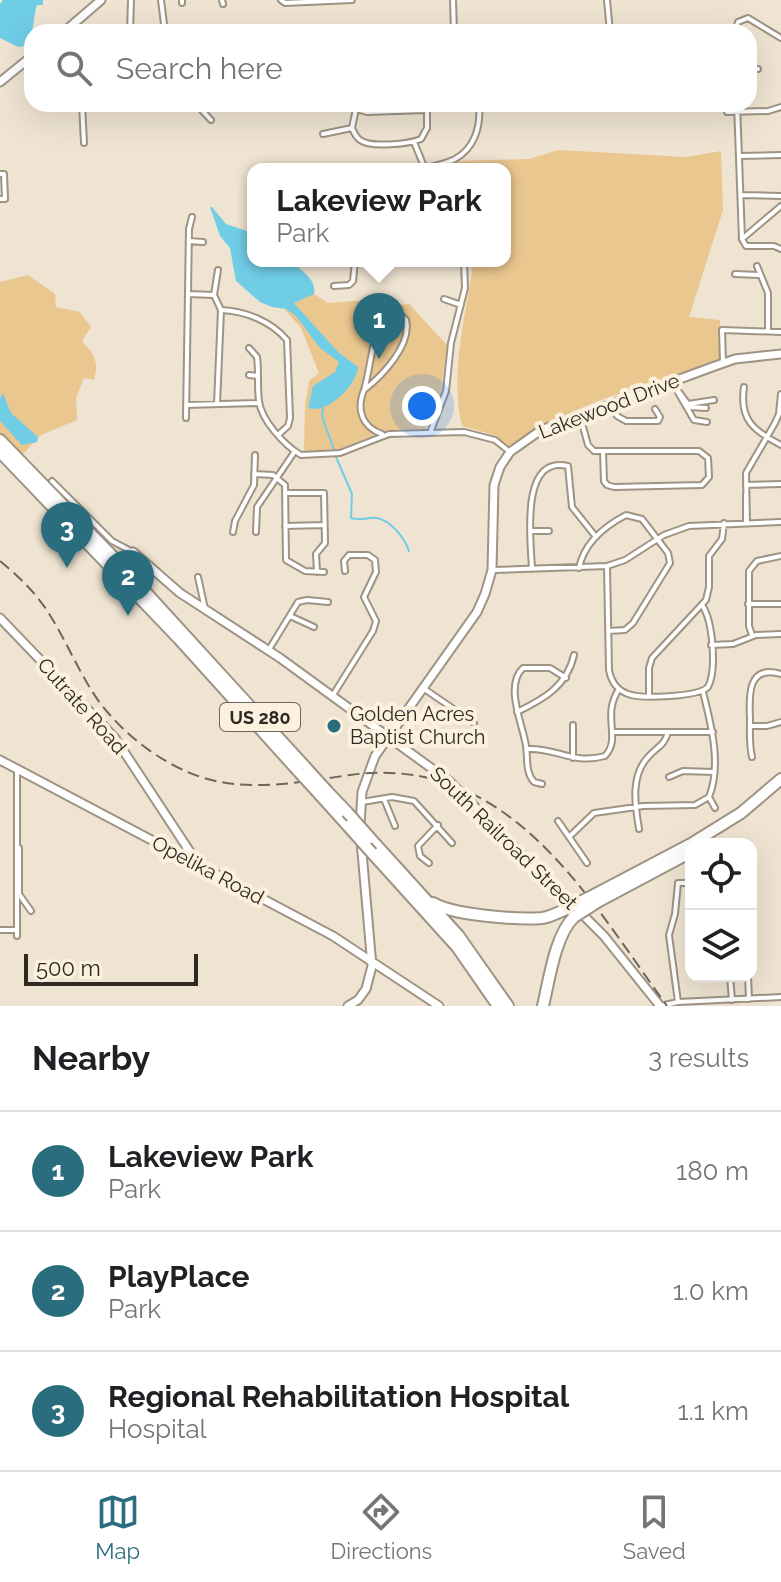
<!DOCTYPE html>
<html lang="en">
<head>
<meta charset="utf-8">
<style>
	body { margin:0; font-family:Raleway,sans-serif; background:#f2f2f2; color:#202124 }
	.controls { position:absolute; right:24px; bottom:24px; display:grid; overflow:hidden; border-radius:16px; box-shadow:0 8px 32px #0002 }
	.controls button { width:72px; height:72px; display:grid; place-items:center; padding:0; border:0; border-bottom:2px solid #e0e0e0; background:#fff; color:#202124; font:40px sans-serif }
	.scale { position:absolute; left:24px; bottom:20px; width:174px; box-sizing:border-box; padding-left:8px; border:4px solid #2e2a23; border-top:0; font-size:22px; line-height:28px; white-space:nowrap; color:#2e2a23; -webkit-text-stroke:6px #fcf1df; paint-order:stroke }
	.you { position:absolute; left:422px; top:406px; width:28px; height:28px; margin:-20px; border:6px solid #fff; border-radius:50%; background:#1a73e8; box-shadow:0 0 0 12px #1a73e833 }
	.badge { display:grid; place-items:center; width:52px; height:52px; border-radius:50%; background:#2a6d7e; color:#fff; font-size:26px; font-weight:700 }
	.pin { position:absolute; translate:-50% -66px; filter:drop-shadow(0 2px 4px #0008) }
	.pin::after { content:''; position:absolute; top:42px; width:28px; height:24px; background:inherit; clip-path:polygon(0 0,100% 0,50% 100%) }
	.popup { position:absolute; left:247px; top:163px; width:264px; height:104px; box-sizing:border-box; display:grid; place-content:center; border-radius:16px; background:#fff; filter:drop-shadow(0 2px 6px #0005); font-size:26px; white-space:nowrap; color:#757577 }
	.popup b { font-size:30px; color:#202124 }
	.popup::after { content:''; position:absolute; left:50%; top:100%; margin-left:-16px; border:16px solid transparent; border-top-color:#fff }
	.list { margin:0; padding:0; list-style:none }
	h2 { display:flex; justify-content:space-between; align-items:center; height:104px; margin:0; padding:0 32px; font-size:34px }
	h2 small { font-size:26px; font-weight:400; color:#757577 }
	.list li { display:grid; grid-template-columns:52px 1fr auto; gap:24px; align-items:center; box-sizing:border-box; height:120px; padding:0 32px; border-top:2px solid #e0e0e0 }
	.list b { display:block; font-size:30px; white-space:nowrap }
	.list p { margin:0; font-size:26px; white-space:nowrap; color:#757577 }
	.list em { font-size:26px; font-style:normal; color:#757577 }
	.icon { flex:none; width:44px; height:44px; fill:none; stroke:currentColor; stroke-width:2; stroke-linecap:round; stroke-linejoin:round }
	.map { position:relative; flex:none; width:781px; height:1006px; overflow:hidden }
	.search { position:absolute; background:#fff; box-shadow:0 8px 32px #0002; left:24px; right:24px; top:24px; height:88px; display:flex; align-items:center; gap:20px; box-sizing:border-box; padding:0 28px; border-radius:24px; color:#757577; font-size:30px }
	.sheet { height:464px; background:#fff }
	nav { display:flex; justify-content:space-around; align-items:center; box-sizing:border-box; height:112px; border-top:2px solid #e0e0e0; background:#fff; font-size:22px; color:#757577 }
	nav a { display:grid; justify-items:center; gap:4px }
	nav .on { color:#2a6d7e }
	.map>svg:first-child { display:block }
	.green { fill:#eac78f }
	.water { fill:#70cde6 }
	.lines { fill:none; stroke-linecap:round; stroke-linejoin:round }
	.stream { stroke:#70cde6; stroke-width:2 }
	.street-casing { stroke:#9f9484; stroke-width:8 }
	.secondary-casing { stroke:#9f9484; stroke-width:11 }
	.highway-casing { stroke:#9f9484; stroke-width:14 }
	.street { stroke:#fff; stroke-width:4 }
	.secondary { stroke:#fff; stroke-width:7 }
	.highway { stroke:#fff; stroke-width:10 }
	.rail { stroke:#6c665b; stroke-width:2; stroke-dasharray:12 6; stroke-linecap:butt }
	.highway-bridge-casing { stroke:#9f9484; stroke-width:14; stroke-linecap:butt }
	.highway-bridge { stroke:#fff; stroke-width:10 }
	.poi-dot { fill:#2a6d7e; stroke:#fcf1df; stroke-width:3 }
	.labels { text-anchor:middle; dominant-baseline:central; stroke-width:8; stroke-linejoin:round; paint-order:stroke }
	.shield { fill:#fcf1df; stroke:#6c665b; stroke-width:2 }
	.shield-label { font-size:18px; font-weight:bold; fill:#2e2a23 }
	.street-label { font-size:20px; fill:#2e2a23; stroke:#fcf1df }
	.poi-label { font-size:20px; fill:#2e2a23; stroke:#fcf1df; text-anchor:start }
</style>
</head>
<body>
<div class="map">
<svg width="781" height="1006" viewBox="0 0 781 1006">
	<rect width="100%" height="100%" fill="#efe4d2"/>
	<!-- green -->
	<path class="green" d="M558 150 686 157 721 151 723 210 689 317 720 320 721 361C656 383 562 405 511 448L490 434 462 426C450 375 464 323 472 272L470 261H505V169H433L459 161 529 159Z
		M28 275 55 294 56 307 80 312 91 327 82 341C95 355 99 362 94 380L84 378 76 398 77 420 41 435 21 456 0 434V282Z
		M314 294 328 303 369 300 379 307 409 304 447 345 440 397 425 429 387 430 332 452 304 451 305 405 309 381 319 373 301 328 285 310 297 300Z"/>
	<!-- water -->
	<path class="water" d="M3 0H43V5H37C32 20 35 33 26 46L18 47 0 38V4Z
		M210 207H212L226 224 253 233V261H294C301 273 317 278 314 294L294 303 338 352 358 367C357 385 327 415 308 408L313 386 335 372 339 362 320 348 296 316 286 309 272 307 260 302 236 281 230 248 220 236Z
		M3 393 11 413 38 437 37 442 22 445 0 421V399Z"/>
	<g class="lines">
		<!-- stream -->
		<path class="stream" d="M323 409 322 416 335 453
			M336 457 352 494 351 518C360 521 368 517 377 518 392 521 405 539 409 551"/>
		<!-- street casing -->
		<g class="street-casing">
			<path id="street" d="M161 0 165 32
				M182 0V3
				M222 0 223 4
				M281 0 285 3 352 0
				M453 0 454 32
				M607 0 610 32
				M76 23 77 32
				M130 32 131 0
				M398 32H454
				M501 32 520 28 535 32
				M735 32 738 22 748 18 781 38
				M749 69H758
				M82 104 84 143
				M196 104 211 120
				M357 104 352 128C354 133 356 137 360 140 371 148 409 144 421 139L427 128V104
				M737 104 742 239
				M357 109 367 112 426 110
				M727 112 768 111 781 107
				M323 134 352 128
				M414 142 425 169
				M739 156 781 155
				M425 169C434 165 446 164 455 159 475 148 481 126 479 104
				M0 174H4L5 199H0
				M741 195 781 196
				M742 239 781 206
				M742 239 746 246H774L781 249
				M189 241 203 242
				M757 266 768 293V331
				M735 274 759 275
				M334 286 349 285 353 281 355 261
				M188 294 214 295
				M214 295 221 310C245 311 271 321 287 340L290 418 288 426 279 434
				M214 295 218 270
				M444 299 461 305
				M390 309H395L406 320C412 345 382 376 364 390 371 368 373 322 390 309Z
				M249 348 257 357C259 371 257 386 259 401 261 420 285 446 301 455L340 453 389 434 464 432 495 440 510 452
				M723 363 722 330 781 332
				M249 375 258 376
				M672 382 694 420 707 422
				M673 384 690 407 706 408
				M744 387C739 420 754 431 781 445
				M364 390C356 410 362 427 382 434
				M217 404 221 310
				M613 404 617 416 626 421H658L660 417 655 409
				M688 404 714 400
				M186 405 259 403
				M580 416 588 445 594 451H699L708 458 709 477 702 485 614 487 607 485 604 481 603 452
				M186 418 189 229 192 217
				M430 433 446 391 451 343 465 288 464 261
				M254 474 273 475 285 485 286 560 305 571 324 572
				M52 481 112 541 131 551
				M746 485 781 484
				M285 493H324L325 543 316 554 317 572
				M746 494V521
				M747 523 746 473 775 423 779 414 781 394
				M285 526 324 525
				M531 531H549
				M233 532 235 521 254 485 255 455
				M256 532 257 507 295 451
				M607 566 609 670C611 681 617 690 628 694 641 699 698 697 708 687 717 670 713 621 702 605
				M579 568C584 543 605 526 626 515L642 519 668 553 670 563 633 623 625 630 608 631
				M532 569C531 543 519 454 568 466L572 507 596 537
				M494 570 607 566 625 560 664 535 689 526 781 522
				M198 577 205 609
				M748 604H781
				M290 616 314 627
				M752 635 749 626V571L757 561 781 556
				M711 645 733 644 756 635 781 634
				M268 651 298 602 307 600 328 602
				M423 688 474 723
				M333 695 373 631 376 621 364 597 376 572 375 560 368 555H349L344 561 345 571
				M649 696V668L652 658 706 600 709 587V556L722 539 724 523
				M517 712C544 699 567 686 574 655
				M573 725V758
				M750 726H767L781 722
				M612 732H713
				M527 749C556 747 572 765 605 756 622 738 601 716 619 689
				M752 757C749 744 750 732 750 719 749 696 747 664 781 674
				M669 777 683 771 713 772
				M542 784 534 782C525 772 528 759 526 746 523 725 504 686 523 668H550L566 678
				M709 797 715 808
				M384 799 395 826
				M362 802 392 797 414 801 452 843
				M558 821 587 863
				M639 829C635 805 630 775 649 756 657 747 665 745 668 732
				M569 837 594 813 643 806 695 805 709 797C722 765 711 724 703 692
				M19 848V894L31 911
				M429 863 420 856 418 846 438 825
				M0 930H16
				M17 936V771
				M730 976 732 1000
				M748 976 749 999
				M678 1002 669 935 675 914 678 883H691
				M660 1006 678 1002 781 997"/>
		</g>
		<!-- secondary casing -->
		<g class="secondary-casing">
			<path id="secondary" d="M64 32 101 0
				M0 82 32 56
				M117 567 133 552 180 593 280 658 449 781 604 936 660 1006
				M0 618 115 738 196 861
				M0 760 333 936 439 1006
				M360 825 362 792 375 756 477 612 485 594 492 570 494 485 500 467 510 452 541 430 715 366 735 359 781 354
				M348 1006 358 1000 366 989 372 966 361 841"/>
		</g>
		<!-- highway casing -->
		<g class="highway-casing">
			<path id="highway" d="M0 440 120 564 308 770
				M0 452 179 639 299 772
				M327 791 347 812
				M320 795 348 826
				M370 838 458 935 508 1006
				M691 844 741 813 781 779
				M372 853 457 947 498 1006
				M594 895 691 844
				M599 901 691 852
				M433 903C452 915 518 920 542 918 550 917 558 913 566 909
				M543 1006C549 981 555 935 574 917"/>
		</g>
		<!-- street -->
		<use href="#street" class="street"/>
		<!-- secondary -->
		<use href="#secondary" class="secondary"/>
		<!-- highway -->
		<use href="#highway" class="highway"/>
		<!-- rail -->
		<path class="rail" d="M0 561C17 575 33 590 46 609 66 639 79 674 100 703 122 731 147 752 179 768 234 796 292 783 350 775 509 753 587 896 667 1006"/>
		<!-- highway-bridge casing -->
		<g class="highway-bridge-casing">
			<path id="highway-bridge" d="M308 770 327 791
				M299 772 320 795
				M347 812 370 838
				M348 826 372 853
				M566 909 594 895
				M574 917 599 901"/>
		</g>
		<!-- highway-bridge -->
		<use href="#highway-bridge" class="highway-bridge"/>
	</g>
	<!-- markers -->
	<circle class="poi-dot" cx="334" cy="726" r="8"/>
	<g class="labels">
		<!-- shield labels -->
		<rect class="shield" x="220" y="703" width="80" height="28" rx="6"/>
		<g class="shield-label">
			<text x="260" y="717">US 280</text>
		</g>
		<!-- street labels -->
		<g class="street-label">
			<text transform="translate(609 406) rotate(-21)">Lakewood Drive</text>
			<text transform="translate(82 706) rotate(48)">Cutrate Road</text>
			<text transform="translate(504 838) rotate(44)">South Railroad Street</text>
			<text transform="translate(208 870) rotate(28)">Opelika Road</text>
		</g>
		<!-- poi labels -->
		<g class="poi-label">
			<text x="350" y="714">Golden Acres<tspan x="350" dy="23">Baptist Church</tspan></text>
		</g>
	</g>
</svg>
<div class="controls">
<button><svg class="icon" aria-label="locate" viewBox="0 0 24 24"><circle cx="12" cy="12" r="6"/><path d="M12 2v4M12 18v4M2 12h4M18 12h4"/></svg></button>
<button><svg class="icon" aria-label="layers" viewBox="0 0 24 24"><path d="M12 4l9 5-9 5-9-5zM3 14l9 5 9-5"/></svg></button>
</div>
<div class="scale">500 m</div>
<div class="you"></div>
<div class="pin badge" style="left:379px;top:359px">1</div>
<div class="popup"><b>Lakeview Park</b>Park</div>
<div class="pin badge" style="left:128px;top:616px">2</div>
<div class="pin badge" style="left:67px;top:568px">3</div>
<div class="search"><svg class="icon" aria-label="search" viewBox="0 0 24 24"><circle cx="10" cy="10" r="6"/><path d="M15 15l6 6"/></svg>Search here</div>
</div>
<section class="sheet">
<h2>Nearby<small>3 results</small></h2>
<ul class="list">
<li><span class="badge">1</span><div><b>Lakeview Park</b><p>Park</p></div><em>180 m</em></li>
<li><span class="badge">2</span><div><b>PlayPlace</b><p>Park</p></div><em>1.0 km</em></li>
<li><span class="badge">3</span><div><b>Regional Rehabilitation Hospital</b><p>Hospital</p></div><em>1.1 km</em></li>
</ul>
</section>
<nav>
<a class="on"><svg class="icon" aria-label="map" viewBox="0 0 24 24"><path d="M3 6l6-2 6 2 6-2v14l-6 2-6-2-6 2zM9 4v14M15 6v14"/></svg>Map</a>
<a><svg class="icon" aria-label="directions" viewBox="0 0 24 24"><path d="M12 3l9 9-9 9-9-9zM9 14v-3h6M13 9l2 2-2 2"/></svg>Directions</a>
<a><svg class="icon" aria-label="saved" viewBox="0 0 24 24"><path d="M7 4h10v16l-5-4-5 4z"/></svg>Saved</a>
</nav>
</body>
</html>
